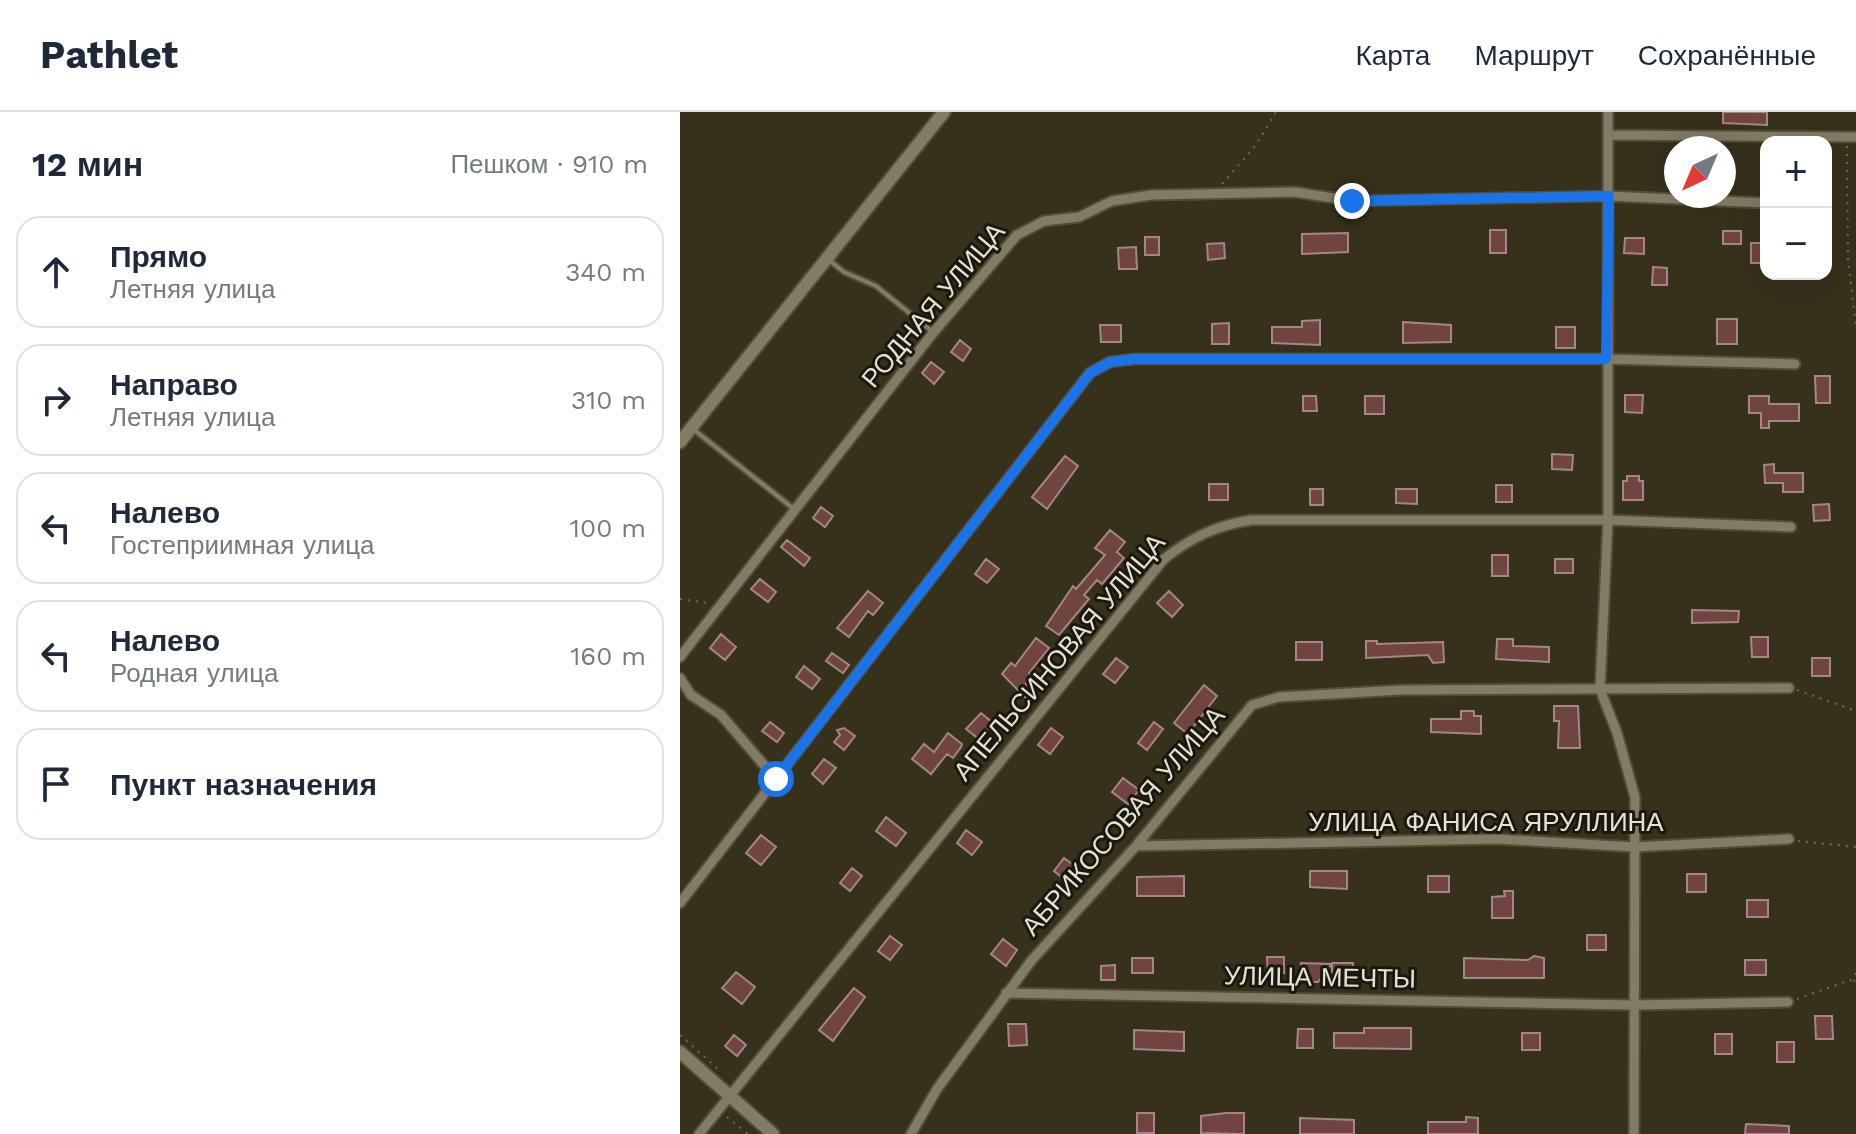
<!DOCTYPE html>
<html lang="ru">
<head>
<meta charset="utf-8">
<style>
	body { margin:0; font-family:"Work Sans",sans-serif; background:#f2f2f3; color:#1f2937 }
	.controls { position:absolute; right:24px; top:24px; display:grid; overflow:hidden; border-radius:16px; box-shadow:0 8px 32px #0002 }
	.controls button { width:72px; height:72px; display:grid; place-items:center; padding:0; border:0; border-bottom:2px solid #e0e1e3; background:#fff; color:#1f2937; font:40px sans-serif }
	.compass { position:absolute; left:984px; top:24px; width:72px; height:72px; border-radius:50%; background:#fff; box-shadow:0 8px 32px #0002; rotate:224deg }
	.stop { position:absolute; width:24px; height:24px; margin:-18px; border:6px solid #1a73e8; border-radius:50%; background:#fff }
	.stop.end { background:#1a73e8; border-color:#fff; box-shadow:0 2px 8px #0008 }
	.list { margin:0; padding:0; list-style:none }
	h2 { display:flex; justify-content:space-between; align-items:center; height:104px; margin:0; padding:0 32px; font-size:34px }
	h2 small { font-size:26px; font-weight:400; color:#747a83 }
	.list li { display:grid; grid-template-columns:52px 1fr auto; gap:24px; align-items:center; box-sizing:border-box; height:112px; margin:0 16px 16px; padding:0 16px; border:2px solid #e0e1e3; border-radius:24px }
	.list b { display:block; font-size:30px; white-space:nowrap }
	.list p { margin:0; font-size:26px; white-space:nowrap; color:#747a83 }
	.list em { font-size:26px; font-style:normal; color:#747a83 }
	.icon { flex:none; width:44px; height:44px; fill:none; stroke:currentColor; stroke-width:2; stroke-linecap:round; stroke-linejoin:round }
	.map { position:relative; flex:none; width:1176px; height:1022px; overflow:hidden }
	header { display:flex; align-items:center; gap:48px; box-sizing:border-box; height:112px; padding:0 40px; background:#fff; border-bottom:2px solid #e0e1e3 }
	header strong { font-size:38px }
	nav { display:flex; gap:44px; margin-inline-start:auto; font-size:28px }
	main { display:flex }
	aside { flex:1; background:#fff }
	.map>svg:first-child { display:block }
	.building { fill:#704441; stroke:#a48684; stroke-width:2 }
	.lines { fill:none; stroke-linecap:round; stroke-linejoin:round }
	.lane-casing { stroke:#524d3a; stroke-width:8 }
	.street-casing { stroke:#524d3a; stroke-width:13 }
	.secondary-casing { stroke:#524d3a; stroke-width:16 }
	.path { stroke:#6f6a57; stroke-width:2; stroke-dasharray:2 6; stroke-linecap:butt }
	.lane { stroke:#827c64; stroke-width:4 }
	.street { stroke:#827c64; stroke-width:9 }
	.secondary { stroke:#827c64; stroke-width:12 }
	.route { stroke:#1a73e8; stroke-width:10 }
	.labels { text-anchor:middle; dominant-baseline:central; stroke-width:6; stroke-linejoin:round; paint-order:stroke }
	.street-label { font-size:26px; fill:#e5e2d5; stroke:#1b190f }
</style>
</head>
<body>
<header>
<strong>Pathlet</strong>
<nav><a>Карта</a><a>Маршрут</a><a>Сохранённые</a></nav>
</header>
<main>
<aside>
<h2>12 мин<small>Пешком · 910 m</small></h2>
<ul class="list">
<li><svg class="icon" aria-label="ahead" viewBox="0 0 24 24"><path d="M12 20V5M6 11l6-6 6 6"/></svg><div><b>Прямо</b><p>Летняя улица</p></div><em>340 m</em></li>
<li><svg class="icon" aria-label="right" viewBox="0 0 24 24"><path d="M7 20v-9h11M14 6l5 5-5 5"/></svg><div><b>Направо</b><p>Летняя улица</p></div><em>310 m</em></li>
<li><svg class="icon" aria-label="left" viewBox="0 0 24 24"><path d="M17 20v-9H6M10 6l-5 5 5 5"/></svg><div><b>Налево</b><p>Гостеприимная улица</p></div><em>100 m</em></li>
<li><svg class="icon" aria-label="left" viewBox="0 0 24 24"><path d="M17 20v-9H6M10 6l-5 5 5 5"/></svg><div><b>Налево</b><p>Родная улица</p></div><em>160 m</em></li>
<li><svg class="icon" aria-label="arrive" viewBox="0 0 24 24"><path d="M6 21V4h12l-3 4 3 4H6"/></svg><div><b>Пункт назначения</b></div></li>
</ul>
</aside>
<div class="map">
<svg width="1176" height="1022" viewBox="0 0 1176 1022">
	<rect width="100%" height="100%" fill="#36311b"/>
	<!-- building -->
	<path class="building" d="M1043 0H1087V13L1043 11Z
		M810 118H826V141H810Z
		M1043 119H1061V132H1043Z
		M668 121V140L622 142V122Z
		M465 125H479V143H465Z
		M945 126H964V142L944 141Z
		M544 131 545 146 528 148 527 132Z
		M1071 131H1086L1085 151H1071Z
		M456 135 457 157H439L438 136Z
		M973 155 987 156V173H972Z
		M1037 207H1057V232H1037Z
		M640 208V233L592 231V215H622V209Z
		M723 210 771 213V230L723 231Z
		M549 211V232H532V212Z
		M420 213H441V230H421Z
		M876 215H895V236H876Z
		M280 228 291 237 283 249 271 240Z
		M251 250 264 260 254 272 242 261Z
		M1135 264H1150V291H1136Z
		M945 283H963L962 301 945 300Z
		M623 284H636L637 299H623Z
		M685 284H704V302H685Z
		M1069 284H1089V292H1119V309H1089V316H1081V301H1069Z
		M872 342 893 343 892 358 872 357Z
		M385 344 398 354 367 397 352 385Z
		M1094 352V361H1123V380H1103V371H1085L1084 353Z
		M947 364H959V369H963V388H943V369H947Z
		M529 372H548V388H529Z
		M816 373H832V390H816Z
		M630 377H643V393H630Z
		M716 377H737V392L716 391Z
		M1149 392 1150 408 1134 409 1133 393Z
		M141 395 153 404 145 415 133 406Z
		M430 418 445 430 437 440 444 446 422 472 417 468 404 483 409 487 379 523 366 514 393 474 396 477 425 443 415 436Z
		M107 428 130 446 124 454 101 435Z
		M812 443H828V464H812Z
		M306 447 319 457 307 471 295 462Z
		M875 447H893V461H875Z
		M80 467 96 480 88 490 71 477Z
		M188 479 203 491 193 503 188 499 169 525 157 516Z
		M489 479 503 493 492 505 477 491Z
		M1012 498 1059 499 1058 510 1012 511Z
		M41 522 56 535 45 548 30 536Z
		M1071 525H1088V545H1072Z
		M356 526 369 536 349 561 353 564 346 572 353 577 346 586 322 562 331 551 335 554Z
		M817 527H833V534L869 535V550L816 547Z
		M686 529H697V532L763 530 764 550 753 551 748 543 686 546Z
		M616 530H642V548H616Z
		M152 541 169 553 163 561 146 549Z
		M436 546 448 555 435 571 423 562Z
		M1132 546H1150V564H1132Z
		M124 554 140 567 132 577 116 565Z
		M524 573 537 584 508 622 494 611Z
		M874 594H898L900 636H878L879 609H874Z
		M781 599H794V604H801V622L751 620V607H781Z
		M301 601 313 611 300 628 286 617Z
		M90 610 104 621 97 630 82 619Z
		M474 610 483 617 467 638 458 631Z
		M164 616 175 624 164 638 154 630 160 623 157 618Z
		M371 616 383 625 370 642 358 633Z
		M268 621 282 632 281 635 273 646 267 642 251 662 232 647 244 632 254 640Z
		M144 647 156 656 143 672 132 662Z
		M443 666 459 678 448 692 432 680Z
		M206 705 226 721 216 734 196 719Z
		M286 718 302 730 292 743 277 731Z
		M81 723 96 735 81 753 66 741Z
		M384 746 400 758 389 771 374 759Z
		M172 756 182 764 170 779 160 771Z
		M630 759H667V777L630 775Z
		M1007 762H1026V780H1007Z
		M504 764V784H457V765Z
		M748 764H769V780H748Z
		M824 779H833V806H812V785L825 784Z
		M1067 788H1088V805H1067Z
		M907 823H926V838H907Z
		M210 824 222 833 210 848 198 839Z
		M323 827 337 838 326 854 311 842Z
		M854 844 864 846V866H784V846L848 848Z
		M587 845H604V861L588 866Z
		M452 846H473V861H452Z
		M1065 848H1086V863H1065Z
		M621 851 652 852 638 870H633L630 865H620Z
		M652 851H673V869H652Z
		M435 853V868H421V854Z
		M56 860 75 875 62 892 42 876Z
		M174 876 185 885 153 929 139 918Z
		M1135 904H1152L1153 927H1136Z
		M328 912H346L347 933 329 934Z
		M684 916H731V937L654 936V921H684Z
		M618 917H633V936H617Z
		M454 918 504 920V939L454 937Z
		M842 921H860V938H842Z
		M1035 922H1052V942H1035Z
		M54 923 66 933 57 944 45 934Z
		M1097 930H1114V950H1097Z
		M457 1001H474V1021H457Z
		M546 1001H564V1022L521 1021V1004Z
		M786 1005 798 1006V1022H748V1010H786Z
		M620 1006 674 1008V1022H620Z
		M1066 1012 1109 1014V1022H1065Z"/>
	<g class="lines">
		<!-- lane casing -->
		<g class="lane-casing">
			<path id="lane" d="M149 148 164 160 196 174 253 220
				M13 317 114 397"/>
		</g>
		<!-- street casing -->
		<g class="street-casing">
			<path id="street" d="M928 0V408L920 577 937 621 955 685 954 1022
				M929 23 1176 25
				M0 545 253 221 337 123 364 109 399 105 432 89 471 83 615 80 672 89 929 84 1086 91
				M0 566 11 583 41 603 96 667
				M456 734 817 727 954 735 1109 727
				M0 791 410 261 430 250 454 247H926L1115 252
				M326 881 953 893 1108 890
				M19 1022 484 447C512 425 535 414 571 408H928L1111 415
				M231 1022 257 977 351 849 456 734 572 593 599 585 721 578 1109 576"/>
		</g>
		<!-- secondary casing -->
		<g class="secondary-casing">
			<path id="secondary" d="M0 330 264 0
				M0 940 93 1022"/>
		</g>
		<!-- path -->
		<path class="path" d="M1167 34 1168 149 1176 214
			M542 72 576 33 596 0
			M0 487 28 491
			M1117 578 1176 599
			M1118 729 1176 735
			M1176 861 1173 867 1176 872
			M1117 887 1173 867
			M0 923 40 959
			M47 1005 68 1022"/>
		<!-- lane -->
		<use href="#lane" class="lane"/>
		<!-- street -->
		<use href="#street" class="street"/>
		<!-- secondary -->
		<use href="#secondary" class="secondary"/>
	</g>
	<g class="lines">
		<!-- route -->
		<path class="route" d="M96 667 410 261 430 250 454 247H926L929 84 672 89"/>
	</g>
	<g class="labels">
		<!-- street labels -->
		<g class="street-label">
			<text transform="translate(253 193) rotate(-50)">РОДНАЯ УЛИЦА</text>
			<text transform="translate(379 545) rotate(-50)">АПЕЛЬСИНОВАЯ УЛИЦА</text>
			<text transform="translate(443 709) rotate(-49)">АБРИКОСОВАЯ УЛИЦА</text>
			<text x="806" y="710">УЛИЦА ФАНИСА ЯРУЛЛИНА</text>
			<text transform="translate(640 865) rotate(1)">УЛИЦА МЕЧТЫ</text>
		</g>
	</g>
</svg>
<div class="controls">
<button>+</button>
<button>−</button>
</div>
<svg class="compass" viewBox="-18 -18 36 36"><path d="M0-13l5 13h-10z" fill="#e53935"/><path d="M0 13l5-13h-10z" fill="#747a83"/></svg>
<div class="stop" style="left:96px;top:667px"></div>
<div class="stop end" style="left:672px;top:89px"></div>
</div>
</main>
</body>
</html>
